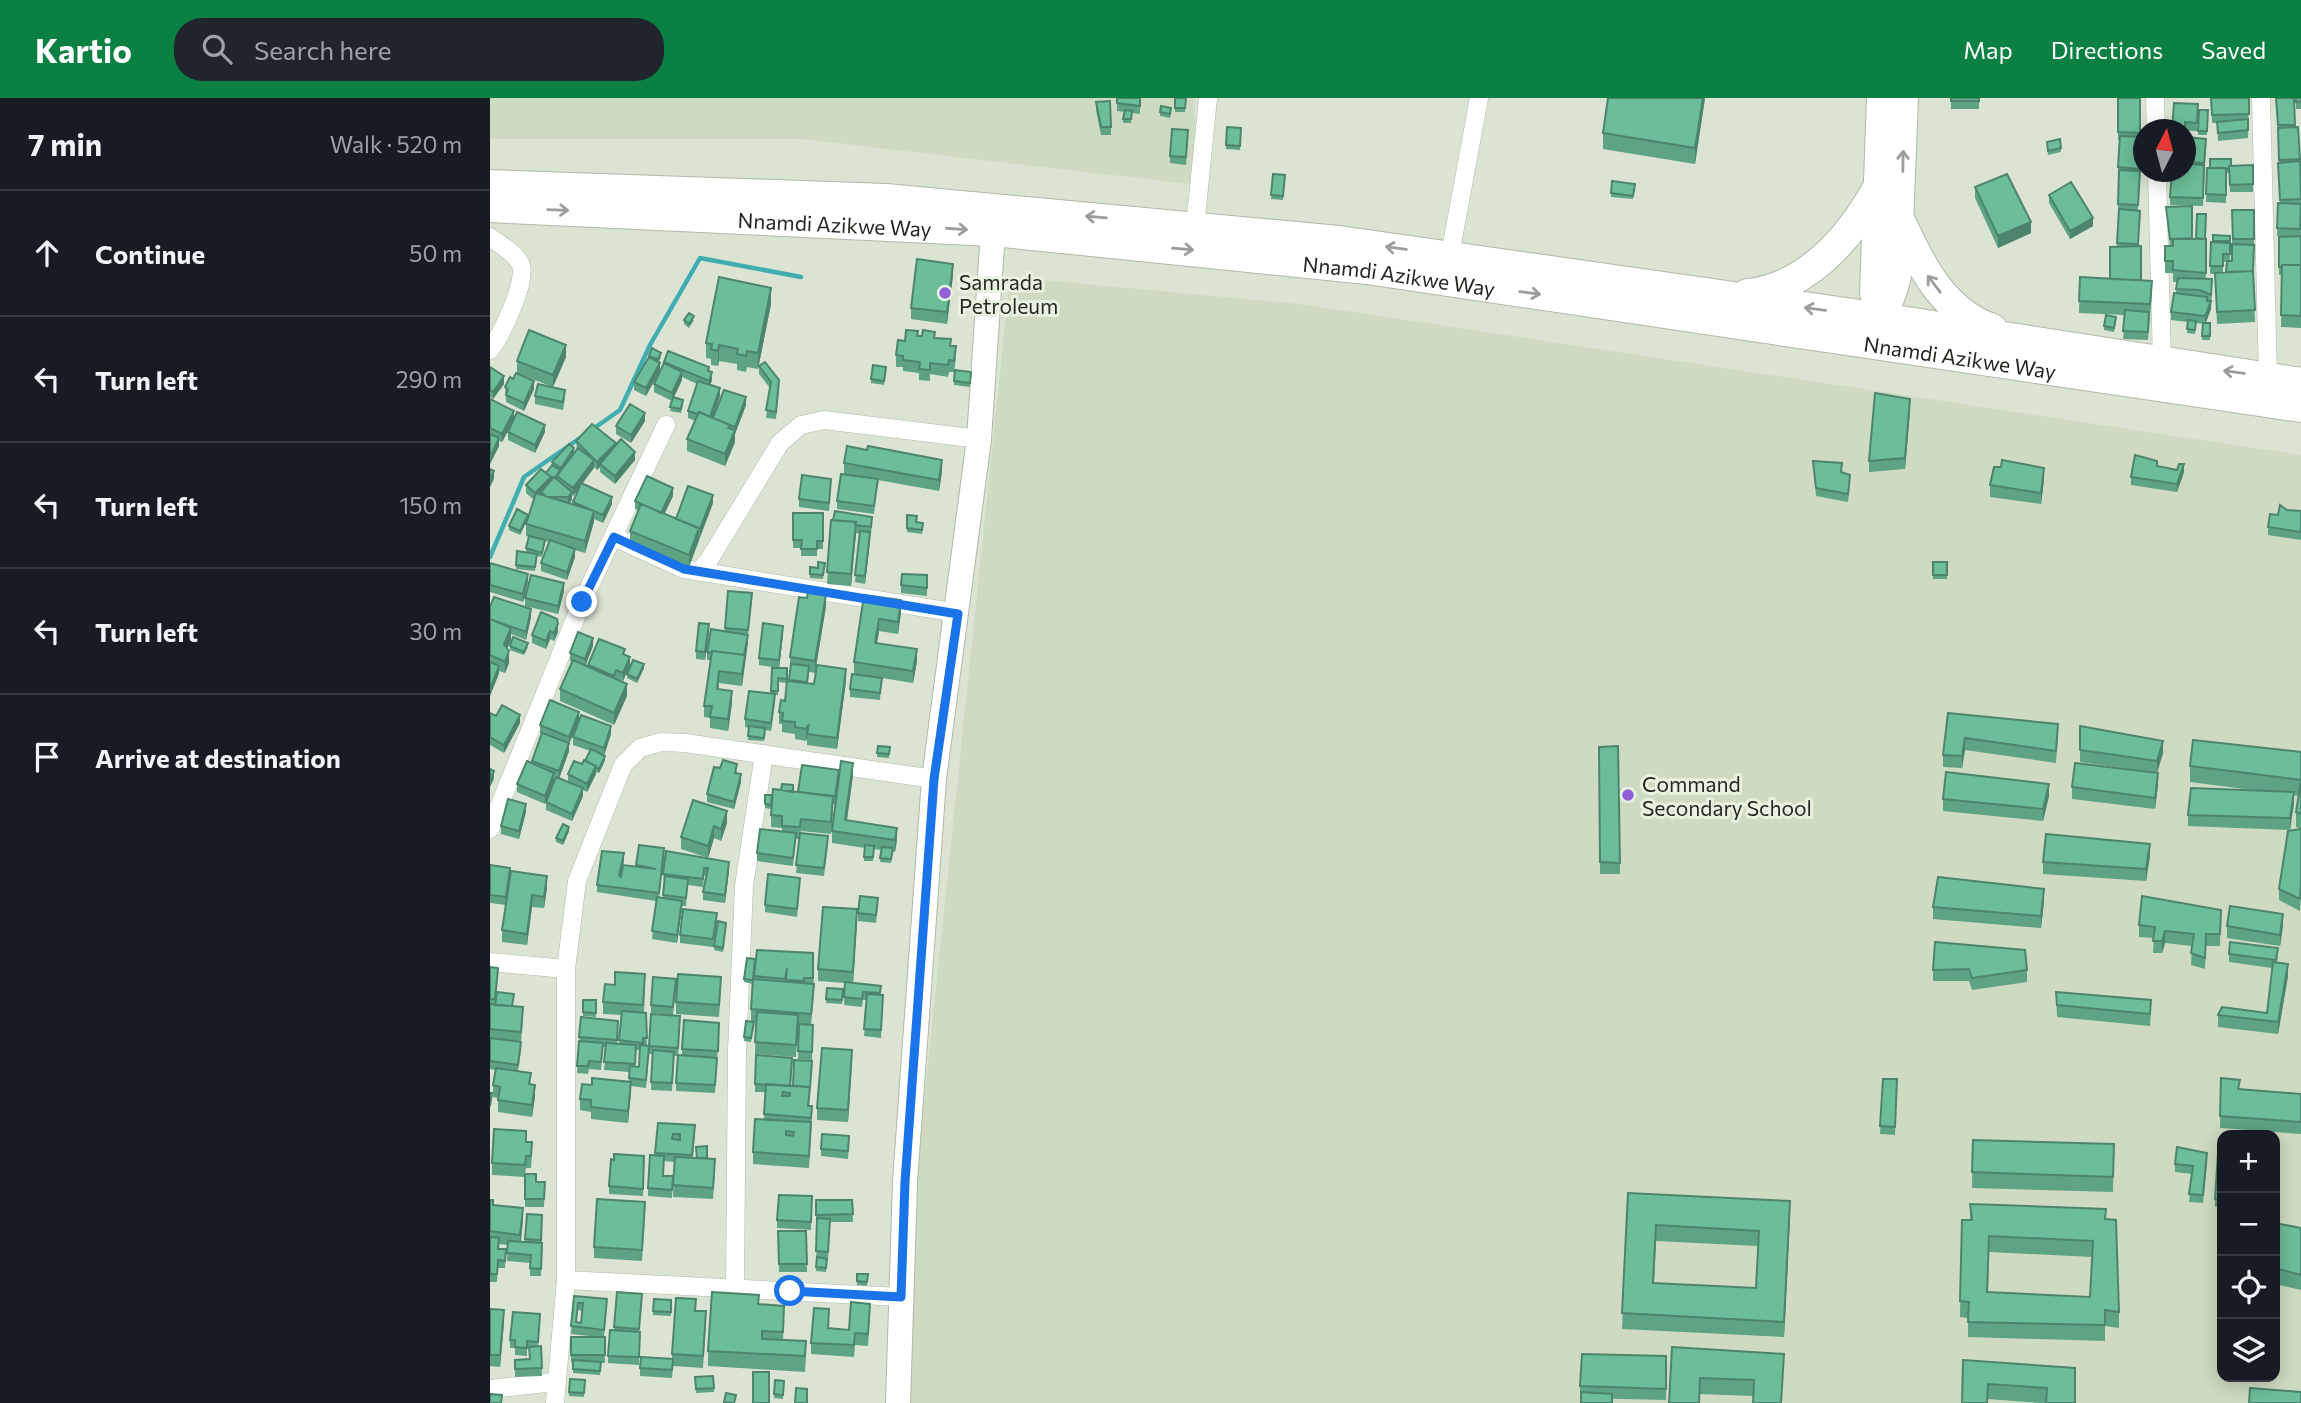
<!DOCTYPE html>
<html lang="en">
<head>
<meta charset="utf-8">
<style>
	body { margin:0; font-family:Commissioner,sans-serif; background:#20242c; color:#f1f3f6 }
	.controls { position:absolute; right:21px; bottom:21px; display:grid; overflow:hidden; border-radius:14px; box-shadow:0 4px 18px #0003 }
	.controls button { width:63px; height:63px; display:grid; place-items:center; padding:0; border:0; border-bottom:2px solid #363941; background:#171b24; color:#f1f3f6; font:35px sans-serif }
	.compass { position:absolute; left:1643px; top:21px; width:63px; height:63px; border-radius:50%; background:#171b24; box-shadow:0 4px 18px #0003; rotate:6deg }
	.stop { position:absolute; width:21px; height:21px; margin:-16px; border:5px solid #1a73e8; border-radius:50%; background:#fff }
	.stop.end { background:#1a73e8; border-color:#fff; box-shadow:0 2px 7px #0008 }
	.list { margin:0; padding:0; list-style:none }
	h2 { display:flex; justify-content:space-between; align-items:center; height:91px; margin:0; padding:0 28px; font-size:30px }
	h2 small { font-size:23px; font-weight:400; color:#9ea1a6 }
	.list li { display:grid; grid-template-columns:46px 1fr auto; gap:21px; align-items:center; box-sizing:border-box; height:126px; padding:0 28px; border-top:2px solid #363941 }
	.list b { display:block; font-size:26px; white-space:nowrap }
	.list em { font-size:23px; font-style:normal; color:#9ea1a6 }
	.icon { flex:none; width:38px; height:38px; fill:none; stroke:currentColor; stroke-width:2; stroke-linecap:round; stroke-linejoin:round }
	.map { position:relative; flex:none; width:1811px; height:1305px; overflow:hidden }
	header { display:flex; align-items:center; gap:42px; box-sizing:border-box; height:98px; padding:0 35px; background:#0b8043; color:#fff }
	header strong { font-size:33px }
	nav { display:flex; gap:38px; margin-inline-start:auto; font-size:24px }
	.search { width:490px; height:63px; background:#20242c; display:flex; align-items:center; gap:18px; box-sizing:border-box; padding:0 24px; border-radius:28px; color:#9ea1a6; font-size:26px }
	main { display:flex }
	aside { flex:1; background:#171b24 }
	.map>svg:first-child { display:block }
	.built { fill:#cedbc2; fill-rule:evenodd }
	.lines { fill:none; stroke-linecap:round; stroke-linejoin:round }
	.stream { stroke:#40aeb1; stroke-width:4.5 }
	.street-casing { stroke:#b0b9a8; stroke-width:19 }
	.secondary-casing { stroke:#b0b9a8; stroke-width:26 }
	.primary-casing { stroke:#b0b9a8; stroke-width:28 }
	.highway-casing { stroke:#b0b9a8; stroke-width:32 }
	.street { stroke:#fff; stroke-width:18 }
	.secondary { stroke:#fff; stroke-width:24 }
	.primary { stroke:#fff; stroke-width:26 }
	.highway { stroke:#fff; stroke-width:30 }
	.wall { fill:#5da384; fill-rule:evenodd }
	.shaded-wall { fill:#4c856c }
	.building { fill:#6cbe9a; stroke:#4c856c; stroke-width:2; fill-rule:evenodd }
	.oneway { stroke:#9c9e9b }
	.route { stroke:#1a73e8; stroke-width:9 }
	.poi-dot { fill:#925fd8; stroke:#e8f2e0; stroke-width:2.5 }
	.labels { text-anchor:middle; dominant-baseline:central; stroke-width:6; stroke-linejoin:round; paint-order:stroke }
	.street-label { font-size:21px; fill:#242821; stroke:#e8f2e0 }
	.poi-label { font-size:21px; fill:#242821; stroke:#e8f2e0; text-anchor:start }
</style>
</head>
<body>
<header>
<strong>Kartio</strong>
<div class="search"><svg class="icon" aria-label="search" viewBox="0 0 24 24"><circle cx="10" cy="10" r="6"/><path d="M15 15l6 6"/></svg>Search here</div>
<nav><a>Map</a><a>Directions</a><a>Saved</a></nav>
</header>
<main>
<aside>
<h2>7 min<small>Walk · 520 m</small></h2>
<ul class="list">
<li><svg class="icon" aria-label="ahead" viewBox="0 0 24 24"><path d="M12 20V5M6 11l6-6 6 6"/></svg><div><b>Continue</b></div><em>50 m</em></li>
<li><svg class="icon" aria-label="left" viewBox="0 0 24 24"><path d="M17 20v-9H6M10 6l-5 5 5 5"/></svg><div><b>Turn left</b></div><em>290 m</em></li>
<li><svg class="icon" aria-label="left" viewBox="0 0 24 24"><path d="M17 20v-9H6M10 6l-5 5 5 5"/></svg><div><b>Turn left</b></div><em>150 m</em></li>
<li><svg class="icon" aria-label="left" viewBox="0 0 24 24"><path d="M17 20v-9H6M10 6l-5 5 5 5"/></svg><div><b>Turn left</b></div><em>30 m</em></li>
<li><svg class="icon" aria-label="arrive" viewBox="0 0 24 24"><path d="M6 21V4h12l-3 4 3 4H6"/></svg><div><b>Arrive at destination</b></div></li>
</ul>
</aside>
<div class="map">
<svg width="1811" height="1305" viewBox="0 0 1811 1305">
	<rect width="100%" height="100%" fill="#dbe4d3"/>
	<!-- built -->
	<path class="built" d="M0 0H704L708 87 311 41H0Z
		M520 179 810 206 1811 357V1305H420L428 1062ZM1732 1037H1785V1279H1732Z"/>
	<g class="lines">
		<!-- stream -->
		<path class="stream" d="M103 331 130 312 160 247 210 160 311 179
			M0 459 34 379 90 340"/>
		<!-- street casing -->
		<g class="street-casing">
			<path id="street" d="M1665 0 1666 32
				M1771 0 1778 280
				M1667 74 1672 264
				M705 129 718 0
				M0 139C10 147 23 153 30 165 39 181 11 237 0 252
				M960 157 989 0
				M124 439 194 471 468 515
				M210 472 219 462 290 345 311 327 334 322 489 341
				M0 731 92 504 176 327
				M0 864 76 871
				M76 1182 411 1199
				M245 1190 247 953 254 788 274 656
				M0 1291 66 1284
				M65 1305 76 1182V871L87 783 133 667 150 650 171 644 195 645 444 681"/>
		</g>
		<!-- secondary casing -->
		<g class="secondary-casing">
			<path id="secondary" d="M408 1305 415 1084 444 681 489 341 503 133"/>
		</g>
		<!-- primary casing -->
		<g class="primary-casing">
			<path id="primary" d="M1390 0 1383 195 1391 220 1404 231
				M1383 224C1398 215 1404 194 1408 178L1415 0"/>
		</g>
		<!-- highway casing -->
		<g class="highway-casing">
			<g id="highway">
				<path d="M0 87 396 101 849 143 1391 220 1811 285"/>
				<path id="s1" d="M0 109 503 133 877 171 1811 309"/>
				<path d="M1412 127C1432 170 1454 214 1502 231"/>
				<path d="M1258 196C1316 190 1359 141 1386 93"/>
			</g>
		</g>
		<!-- street -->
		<use href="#street" class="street"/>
		<!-- secondary -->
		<use href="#secondary" class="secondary"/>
		<!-- primary -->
		<use href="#primary" class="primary"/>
		<!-- highway -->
		<use href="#highway" class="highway"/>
	</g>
	<!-- wall -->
	<path class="wall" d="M627 0H650V16L642 15 641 25H633L634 14 627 13Z
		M685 0H696L695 14H685Z
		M1215 0 1205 66 1113 51V35Z
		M1461 0H1489V11H1461Z
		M1628 0H1650V39L1652 47 1648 112 1649 148 1651 182 1662 195 1658 242 1633 241 1635 217 1589 215 1590 179 1620 181 1627 149 1629 114H1628L1629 77H1628V69L1629 42H1628Z
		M1721 0H1759L1758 40 1728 43 1727 25H1722Z
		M1786 0H1804L1805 29H1808L1811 71V230L1791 229 1792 177H1789V139H1799L1787 138 1788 105H1790L1788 73V65H1789Z
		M1806 0H1811V11H1806Z
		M606 4 621 29V37H611L606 12Z
		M1708 6 1707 33 1682 32Z
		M1709 12H1718L1717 37H1708Z
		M670 14H681L680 20 670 18Z
		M737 29 751 30 750 52 736 51Z
		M1696 39 1716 49 1713 108 1680 107V99L1696 74Z
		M698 40 696 67 680 65V58Z
		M1557 44 1571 50V54L1558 57Z
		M1763 67V94H1740L1739 75H1736V105L1716 104 1717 70Z
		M783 76 795 77 793 102 781 101Z
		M1485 89 1541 135 1508 150 1485 100Z
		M1145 90 1143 101 1121 99V95Z
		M1559 97 1603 128 1580 141 1559 105Z
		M1676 109 1702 141H1715L1716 181 1722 189 1721 211 1716 225H1720V242H1712L1713 226 1706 225 1705 236 1697 235 1698 224 1681 222V214L1686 195 1687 184H1683V175H1675V148H1680Z
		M1742 112H1764V149L1763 177 1765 224 1727 226 1725 176H1720L1721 144H1723V137L1740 138V163H1742ZM1733 164H1737L1736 174H1733Z
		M463 177 457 226 421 221V210Z
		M281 206 268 271 257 269 256 274 247 272V266L229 263 228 268 221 267V261L216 260V245Z
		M194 222H204L199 230 194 226Z
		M1626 223 1624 234 1614 232V228Z
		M428 238 445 240 461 248 466 260 464 274H459L458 279 440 276V283L429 282V275L413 273V269H406V257L415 243Z
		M159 258 171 259 156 298 144 292V284Z
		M76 259 63 289 27 275V263Z
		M174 264 219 273 222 282 220 287 230 298 222 320 256 307 245 336V344L235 368 197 353V341L205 323 198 320V313L207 286 192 279V282L184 299 193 306 191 315 180 313 182 303 164 294V286L174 266Z
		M269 268 289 290 286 321 276 320 280 290 269 276Z
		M0 269 14 286 3 301 0 299Z
		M396 273 394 287 381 285V281Z
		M481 278 480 289 464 287V283Z
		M15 289 44 291 34 313 16 304Z
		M45 298 75 300 73 312 45 306Z
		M0 301 24 321 55 334 45 355 18 342V334L24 322 12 344 9 343V348L0 366Z
		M1420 312 1415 371 1379 374V363Z
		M155 323 141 345 126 336V328Z
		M86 343 126 347 145 362 125 386 110 374V369L107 372 104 369 92 386 122 406 113 425 104 421 95 455 85 452V459L77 482 51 473V465L59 444 55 443 52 459 47 458 45 473 26 471V467L36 454V450L39 439 36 438V426L44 402 36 395V387L56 375 62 367V364L84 354 75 367 87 352ZM89 390 83 406 79 405 82 402V397L83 398Z
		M1323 363 1352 375 1360 385 1358 404 1326 398Z
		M354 365 452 373 449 393 388 382 384 416 347 411V403L354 376Z
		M1667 368 1694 374 1687 394 1641 387V379Z
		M1554 382 1551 406 1500 399V387Z
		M341 389 339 413 309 409V401Z
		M183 398 174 416 186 421 223 405 199 469 140 445V433L148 412 145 411V403Z
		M1797 412 1811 413V442L1778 437V429L1788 417Z
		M303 415H333V451H327V458H311V450H303Z
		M417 417 433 429 432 436 417 434Z
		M38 420 30 437 19 432V428Z
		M341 422 382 427 375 486 365 484 370 436 366 435 361 488 337 486Z
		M1443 464H1457V481H1443Z
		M0 465 38 483 33 504 0 494Z
		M335 465 333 481 320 480V469L328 470Z
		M437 477V498L411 495V487Z
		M74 493 68 516 35 508V500Z
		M238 493 262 503 252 588 229 585V591L242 605 238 633 220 630V620L214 619V608L221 562H217V554L235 533Z
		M374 497 411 514 408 536 389 533 387 545 427 563 423 585 392 580 390 602 360 599V591L364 576V564Z
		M309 499 336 508 325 575 319 574 318 585 324 586 356 583 347 651 317 647V640L316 643 305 641V636L292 634V626H289V614L295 603 299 583 300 571V559Z
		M0 509 41 519 36 542 21 536V542L17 550 19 565 15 575 9 573 0 598Z
		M67 521 68 534 64 543 60 541 56 551 42 545V537Z
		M219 534 215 562 206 561V553Z
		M293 536 289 570 269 567V560Z
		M20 548 38 549 34 557 20 552Z
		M103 548 95 567 98 569V567L135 557 140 567 133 583 126 581 137 598 124 627 70 603V591L82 564 80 563V555Z
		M154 570 147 585 137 580V576Z
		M282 570H297V585L288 584V597H285L281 633 275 632 274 643 258 642 259 630 255 629V621L281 596Z
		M0 615 6 618 30 625 14 655 0 647Z
		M1458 615 1568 638 1566 665 1475 652 1472 670 1453 669V657Z
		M89 621 79 646V653L69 680 78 684V676L95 663 100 653 83 647V639L121 636 114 657 115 662 109 675 106 674V676L97 694 93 692V698L82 723 56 712V704L66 680 64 679 55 706 27 694V686L42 666 52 636 50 635V627Z
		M1590 628 1673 655 1667 675 1590 664Z
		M388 648 400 649 399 660 387 659Z
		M1128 648 1130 776H1110L1109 649Z
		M1811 654V796L1810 813 1789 802V791L1811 731 1806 729V714L1809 698 1804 697 1800 732 1698 728V717L1770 693 1700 684V668Z
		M349 672 345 707 343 706 341 736 311 733 310 735 338 746 334 778 306 775 310 741H306L303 768 267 763V755L292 733V730L281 729V717L303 694H308Z
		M247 673V675L251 684 244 711 217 704V696Z
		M363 677 357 723 407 741 405 754 403 753 401 765 390 764 391 752 384 751 383 763H374L375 750 342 745V733Z
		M1668 687 1665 711 1582 701V689Z
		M275 697H282L281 711 275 710Z
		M1559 698 1553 723 1453 713V701Z
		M36 714 29 741 11 736V728Z
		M237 725 231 743 224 740 218 760 191 751V739Z
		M79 733 73 747 66 744V740Z
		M149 747 174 758 169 800H173L174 784 173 776 176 753 239 772 235 805 213 802V794L217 778 214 777 213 789 198 787 196 808H192L187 845 162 841 166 803 107 794V787L134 763 133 767 146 769Z
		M1660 758 1656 783 1553 776V764Z
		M0 767 57 790 54 810 42 809 37 847 12 844V832L16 807 0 805Z
		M310 788 307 819 275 814V807Z
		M1554 803 1551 830 1443 821V809Z
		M388 808 386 825 368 823V815Z
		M1731 812 1730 848H1716L1715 871 1701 867 1702 848 1675 845 1672 855H1663L1664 840 1649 839V827Z
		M227 823 223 849 190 845V837Z
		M367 823 363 885 391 888 390 897 393 905 391 940 374 938 377 902H373L372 909 354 907 355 885 328 883V871Z
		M1737 828H1793L1790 848 1737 840Z
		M236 829 233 854 224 852V848Z
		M267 852 323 855 324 897 321 927H323L322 962 308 961 309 926H308L306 959 265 956 266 923H261V911Z
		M1739 856 1788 858 1787 864 1798 878 1788 936 1728 929V917L1777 915 1782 870 1739 864Z
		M265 861 263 886 254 884V881Z
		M0 869 8 878 5 906 23 908 33 921 31 944V952L28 973 41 986 45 998 42 1019 8 1014V1000L3 999V987L5 972 0 971Z
		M1443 872H1537V884L1482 892 1479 883H1443Z
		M155 888 154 915H156L157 948H159L190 926 188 958H184L182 993 161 992 163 956H159L156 990 141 988 138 1025 101 1021V1014L90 1012V1001L102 987 139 984V974L114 972 116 949H113L111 972 99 971 98 976 87 975 91 919 128 930 127 946H129L131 917 113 916V904ZM146 952H150L149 969 145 968Z
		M186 889 183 917 161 915V907Z
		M337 890 353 891 352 906 336 905Z
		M231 891 229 919 186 916V904Z
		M1566 894 1661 914 1660 928 1567 919Z
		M93 902H106V919L93 918Z
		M264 928 261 944 254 943V939Z
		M229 933 225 995 186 993V985L192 958V951Z
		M362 963 358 1024 327 1022V1010Z
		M302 968 301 988H303L322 971 319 1008 322 1020 319 1070 263 1066V1054L274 1021 276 994H265V986Z
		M1731 980 1750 991 1811 996V1036L1730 1030Z
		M1393 981H1407L1405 1037 1390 1036Z
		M168 1025 205 1035 203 1060 217 1061 225 1073 223 1101 183 1099 184 1064 174 1063 173 1078H183L182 1100 158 1098V1090L165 1057Z
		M1483 1042 1624 1046 1623 1094 1482 1090Z
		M36 1044 42 1056 41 1070H36L35 1079 2 1077V1065Z
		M359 1046 358 1061 331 1058V1051Z
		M1732 1056V1108L1725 1109V1101Z
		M154 1058 153 1098 119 1096V1088Z
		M1717 1063 1713 1105 1699 1104 1702 1076 1685 1074V1066Z
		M35 1076 46 1084H55L54 1109H35Z
		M1138 1095 1300 1118 1294 1239 1132 1231ZM1166 1143 1268 1148 1266 1190 1164 1185Z
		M322 1098 321 1132 287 1130V1122Z
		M0 1102 3 1107 33 1122 31 1143 35 1144 37 1116 52 1117 51 1178H40V1165L17 1163 18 1147 9 1146V1151H16L15 1170H8L7 1184H0Z
		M326 1102H362L363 1124H340L338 1162H337L336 1174 326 1173 327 1125H326Z
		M1480 1106 1616 1122 1629 1214V1230L1615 1228V1243L1478 1239V1220L1470 1219 1472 1122H1480ZM1499 1154 1602 1159 1600 1199 1498 1194Z
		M155 1116 152 1163 104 1160V1149Z
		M1785 1125 1811 1130V1192L1785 1186Z
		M288 1133H316L317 1174H289Z
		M367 1176H378L377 1188 367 1187Z
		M127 1194 152 1204 149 1234V1267L118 1265V1258L124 1232Z
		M84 1198 117 1209 114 1239 115 1265H111L110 1277 83 1275V1264H81V1239H108L81 1236ZM88 1212 92 1213 91 1225 86 1224Z
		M164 1201 181 1202V1218L163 1217Z
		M0 1211 14 1224 10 1269 0 1268Z
		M206 1213 216 1225 213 1270 183 1268 182 1280 150 1278V1270L182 1261V1256Z
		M380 1217 378 1248 365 1247 364 1259 321 1256V1245L339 1230 359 1232Z
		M294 1223 293 1242 316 1259 315 1274 218 1268V1253Z
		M50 1224 48 1249 51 1248 52 1278 25 1279V1262L39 1261V1251H37V1258L25 1257V1250H20V1242Z
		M1182 1249 1294 1272 1263 1298 1210 1296Z
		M1176 1258V1302L1090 1300V1288Z
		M1473 1262 1585 1270V1305H1549L1498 1301Z
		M223 1278 224 1294 206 1295 205 1279Z
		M80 1281 95 1282 94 1299 79 1298Z
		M285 1282 294 1283 293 1301 284 1300Z"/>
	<!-- shaded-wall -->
	<path class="shaded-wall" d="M1213 0H1215L1205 66V50Z
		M1603 120V128L1580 141V133Z
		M1541 124V135L1508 150V138Z
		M463 166V177L457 226V214Z
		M1722 181 1721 211 1715 226V218L1721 204Z
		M281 190V206L268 271V255Z
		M76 247V259L63 289V277Z
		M229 247V263L228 268V253Z
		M170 265V273L156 298V290Z
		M192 274V282L182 303V295Z
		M222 274V282L219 291V283Z
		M14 278V286L3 301V294Z
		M44 283V291L34 313V305Z
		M230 290V298L220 328V320Z
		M256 299V307L245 336V329Z
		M1420 301V312L1415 371V360Z
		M24 313V321L12 344V336Z
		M155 315V323L141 345V337Z
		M55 327V334L45 355V347Z
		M245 332V344L235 368V356Z
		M9 340V348L0 366V359Z
		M126 345V353L110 366V369L107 372V364Z
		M84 350V354L71 374V370Z
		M145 354V362L125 386V378Z
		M104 362V370L83 398V390Z
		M452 362V373L449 393V382Z
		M1694 366V374L1687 394V386Z
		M1554 370V382L1551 406V395Z
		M4 373V381L0 389V381Z
		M61 379V387L51 394V397L45 395Z
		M183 390V398L171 423V415Z
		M82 394V402L78 407V399Z
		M223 397V405L210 439V431Z
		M122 399V406L113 425V417Z
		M104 413V424L95 455V443Z
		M38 417V420L30 437V433Z
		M366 424V436L361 488V476Z
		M209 430V442L199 469V457Z
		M380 434V442L375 486V478Z
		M85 451V459L77 482V474Z
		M38 476V483L33 504V496Z
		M74 485V493L68 516V508Z
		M336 496V508L325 575V563Z
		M411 502V514L408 536V524Z
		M41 511V519L36 542V534Z
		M389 521V533L385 556V545Z
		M68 526V534L64 543V535Z
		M219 526V534L215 562V554Z
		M293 528V536L289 570V562Z
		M21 530V542L14 558V546Z
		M60 533V541L56 551V543Z
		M258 537V545L252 588V576Z
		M103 540V548L95 569V561Z
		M427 551V563L423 585V573Z
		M19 553V565L15 575V564Z
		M140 559V567L133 583V575Z
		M154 566V570L147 585V581Z
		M9 568V576L0 598V591Z
		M356 571V583L347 651V640Z
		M137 586V598L124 627V615Z
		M242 593V605L238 633V621Z
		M285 596V604L281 633V625Z
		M89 614V621L79 646V653L69 681V673L79 646V639Z
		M30 617V625L14 655V647Z
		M319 626 317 640 316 643V631Z
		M121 628V636L114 658V650Z
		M1475 640V652L1472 670V658Z
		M1673 643V655L1667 675V663Z
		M115 658V662L109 675V671Z
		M363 665V677L355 734V722Z
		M106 668V676L97 694V686Z
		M4 673V681L0 689V681Z
		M64 675V683L55 706V698Z
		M1668 675V687L1665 711V700Z
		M251 676V684L244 711V704Z
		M1559 686V698L1553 723V711Z
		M93 690V698L82 723V716Z
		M1804 694V706L1800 732V720Z
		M343 698V710L341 736V724Z
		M36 706V714L29 741V733Z
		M237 713V725L231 743V731Z
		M224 728V740L218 760V748Z
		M79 729V733L73 747V743Z
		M407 730V741L405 754V742Z
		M1660 746V758L1656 783V771Z
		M134 755V763L129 786V778Z
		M239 764V772L235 805V797Z
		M57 778V790L54 810V799Z
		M1554 791V803L1551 830V818Z
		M42 797V809L37 847V836Z
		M192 803V810L187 845V837Z
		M367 811V823L363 885V874Z
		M1793 816V828L1790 848V837Z
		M1675 833V845L1672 855V843Z
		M1798 866V878L1788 936V924Z
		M362 952V963L358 1024V1012Z
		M141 984V995L138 1025V1013Z
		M45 987V998L42 1019V1007Z
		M1300 1103V1118L1294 1239V1224Z
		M33 1110V1122L30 1148V1137Z
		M14 1212V1224L10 1269V1257Z"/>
	<!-- building -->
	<path class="building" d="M627 0H650V8L627 5Z
		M685 0H696L695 10H685Z
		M1118 0H1213L1205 50 1113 35Z
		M1461 0H1489V3H1461Z
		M1628 0H1650V35L1628 34Z
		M1721 0H1759V16L1722 17Z
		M1786 0H1804L1805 27H1788Z
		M1806 0H1811V3L1806 4Z
		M620 3 621 29H611L606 4Z
		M1684 5 1708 6 1707 25 1695 24V32H1682Z
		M671 8 681 10 680 16 670 14Z
		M635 12 642 13 641 21H633Z
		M1709 12H1718L1717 33H1708Z
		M1758 21V32L1728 35 1727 24Z
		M737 29 751 30 750 48 736 47Z
		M1808 29 1810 61 1789 62 1788 30Z
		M682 31 698 32 696 59 680 58Z
		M1630 38 1652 39 1650 71 1628 69Z
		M1696 39 1716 41 1714 65 1696 64Z
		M1570 41 1571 50 1558 53 1557 44Z
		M1720 61H1741V68H1739V71H1736V70H1720Z
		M1810 63 1811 101 1790 102 1788 65Z
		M1696 66 1714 67 1713 100 1680 99 1682 74H1696Z
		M1763 67V86L1740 87 1739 68Z
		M1717 70H1736V97L1716 96Z
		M1629 72 1650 73 1648 107 1628 106Z
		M783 76 795 77 793 98 781 97Z
		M1517 76 1541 124 1508 138 1485 89Z
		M1122 83 1145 86 1143 98 1121 95Z
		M1581 84 1603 120 1580 133 1559 97Z
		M1788 105 1811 106 1810 131 1787 130Z
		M1702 108V140L1680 141 1676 109Z
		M1629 111 1650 113 1648 146 1627 145Z
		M1742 112H1764V141H1743Z
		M1707 116H1716L1715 141 1706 140Z
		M1723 137 1740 138V143H1723Z
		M1811 138V167H1792V169H1789V139Z
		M1683 141H1716V175L1683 172V163H1675V148H1683Z
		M1721 144 1740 145V156H1733V168H1720Z
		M1742 146 1764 147 1763 173 1736 174 1737 163H1742Z
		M1651 148V182L1620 181V149Z
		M427 161 463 166 457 214 421 210Z
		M1792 167H1811V218L1791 217Z
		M1763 173 1765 212 1727 214 1725 175Z
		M229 179 281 190 268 255 257 253 256 258 247 256 248 251 229 247 228 253 221 251 222 246 216 245Z
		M1590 179 1662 183 1660 206 1589 203Z
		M1688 180 1722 181 1721 197 1710 192 1686 191Z
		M1684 195 1717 199V203H1721L1715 218 1681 214Z
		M1635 212 1659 214 1658 234 1633 233Z
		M199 215 204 218 199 226 194 222Z
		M1616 217 1626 219 1624 230 1614 228Z
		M1698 222 1706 223 1705 232 1697 231Z
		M1713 225H1720V238H1712Z
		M39 232 76 247 63 277 27 263Z
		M416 232 428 233 427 238H432L433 232 445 234 444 240 461 241 460 248H466L464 263 459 262 458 267 440 265V272L429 271 430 264 413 262V258L406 257 408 242 415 243Z
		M162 250 171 255 168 261 159 258Z
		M178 253 219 269 218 273 222 274 219 283 174 264Z
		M159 259 170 265 156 290 144 284Z
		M275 264 289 282 286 314 276 312 281 284 269 268Z
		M174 265 192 274 182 295 164 286Z
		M383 267 396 269 394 283 381 281Z
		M0 269 14 278 3 294 0 292Z
		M465 272 481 274 480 285 464 283Z
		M26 275 44 283 34 305 16 297 18 291 15 289 20 279 23 281Z
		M208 283 230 290 220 319 209 314 208 316 198 313Z
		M48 286 75 292 73 304 45 298Z
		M234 292 256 299 245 329 223 320Z
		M1385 295 1420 301 1415 360 1379 363Z
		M183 299 193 302 191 311 180 309Z
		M0 301 24 313 12 336 0 330Z
		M140 306 155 315 141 337 126 328Z
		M27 314 55 327 45 347 18 334Z
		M209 314 240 327 238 330 245 332 235 356 197 341Z
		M102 326 126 345 107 364 86 343Z
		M0 336 9 340 0 359Z
		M131 341 145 354 125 378 110 366Z
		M79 346 84 350 71 370 62 364Z
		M357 348 377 352 378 348 452 362 449 382 354 365Z
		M88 350 104 362 83 390 67 378Z
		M1645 357 1667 363V368L1687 372 1689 366H1694L1687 386 1641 379Z
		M1512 362 1554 370 1551 395 1500 387 1504 369H1511Z
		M1323 363 1352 365 1351 374 1360 377 1358 396 1326 390Z
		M62 367 70 372 65 380 64 379 63 380 56 375Z
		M0 371 4 373 0 381Z
		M51 371 61 379 45 395 36 387Z
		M351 376 388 381 384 408 347 403Z
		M312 377 341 381 339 405 309 401Z
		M157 378 183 390 171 415 145 403Z
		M64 379 82 394 78 399H57L51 394Z
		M91 385 122 399 113 417 83 404Z
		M198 388 223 397 210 431 186 421Z
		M46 395 104 413 95 443 36 426Z
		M151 406 209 430 199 457 140 433Z
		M1790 407 1797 412 1811 413V434L1778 429 1780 416 1788 417Z
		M27 411 38 417 30 433 19 428Z
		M345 413 382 419 381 429 365 427 366 424 343 422Z
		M303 415H333V443H327V451H311L312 442H303Z
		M417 417 427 418 426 424 433 425 432 432 417 430Z
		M341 422 366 424 361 476 337 474Z
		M370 433 380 434 375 478 365 477Z
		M39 438 55 442 52 455 36 450Z
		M60 442 85 451 77 474 51 465Z
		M27 453 47 456 45 469 26 467Z
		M328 464 335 465 333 477 320 476V469L328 470Z
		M1443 464H1457V477H1443Z
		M0 465 38 476 33 496 0 487Z
		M412 476 437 477V490L411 487Z
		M41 477 74 485 68 508 35 500Z
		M238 493 262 495 258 532 235 530Z
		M318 493 336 496 325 563 300 559 309 499 317 500Z
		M374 497 411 502 408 524 389 521 385 545 427 551 423 573 364 564Z
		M4 499 41 511 36 534 0 521V509Z
		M51 514 67 521 68 526 64 535 60 533 56 543 42 537Z
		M0 521 21 530 14 546 19 553 15 564 0 557Z
		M209 525 219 526 215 554 206 553Z
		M273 525 293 528 289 562 269 560Z
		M221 531 258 537 254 557 222 553V555L217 554Z
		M88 534 103 540 95 561 80 555Z
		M23 539 38 545 34 554 20 548Z
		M109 541 135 551 133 556 140 559 133 575 126 572 124 578 98 567Z
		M222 553 255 557 252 576 229 573 227 591 242 593 238 621 220 619 222 608H214Z
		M83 562 137 586 124 615 70 591Z
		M143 562 154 566 147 581 137 576Z
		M0 564 9 568 0 591Z
		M301 566 319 568 317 584 299 582Z
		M327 567 356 571 347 640 317 636 319 626 316 631 305 629V624L292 623 293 615 289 614 291 602 295 603 297 583 324 586Z
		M282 570H297V581L288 580V593H281Z
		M362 576 392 580 390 595 360 591Z
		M259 593 285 596 281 625 255 621Z
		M60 602 89 614 79 639 50 627Z
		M12 607 30 617 14 647 0 639V615L6 618Z
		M1458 615 1568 626 1566 653 1475 640 1472 658 1453 657Z
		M91 617 121 628 114 650 83 639Z
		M259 628 275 630 274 640 258 638Z
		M1590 628 1673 643 1667 663 1590 652Z
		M52 635 79 645 69 673 42 663Z
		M1703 642 1811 654V716L1806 714 1811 682 1700 668Z
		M388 648 400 649 399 656 387 655Z
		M1128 648 1130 765 1110 764 1109 649Z
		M101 651 115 658 109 671 105 669 106 668 95 663Z
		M94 662 106 668 97 686 78 676 84 663 92 666Z
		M233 662 247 666 245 675 251 676 244 704 217 696 224 669 230 670Z
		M37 663 64 675 55 698 27 686Z
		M351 663 363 665 355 722 407 730 405 742 342 733Z
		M1585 665 1668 675 1665 700 1582 689Z
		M312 667 349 672 345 699 308 694Z
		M0 671 4 673 0 681Z
		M1456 674 1559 686 1553 711 1453 701Z
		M66 679 93 690 82 716 56 704Z
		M292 686 303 687V694L291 692Z
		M1701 690 1804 694 1800 720 1698 717Z
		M283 691 343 698 341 724 311 721 310 729 292 728V718L281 717Z
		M275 697H282L281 707 275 706Z
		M18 701 36 706 29 733 11 728Z
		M203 702 237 713 231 731 224 728 218 748 191 739Z
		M73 726 79 729 73 743 66 740Z
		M270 731 306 735 303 760 267 755Z
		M1811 731V784L1810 801 1789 791 1798 733Z
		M310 735 338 738 334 770 306 767Z
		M1556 736 1660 746 1656 771 1553 764Z
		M149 747 174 750 169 795 107 787 112 753 134 755 129 778 131 779 133 767 166 771 146 767Z
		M375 747 384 748 383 759H374Z
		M392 749 403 750 401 761 390 760Z
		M176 753 239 764 235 797 213 794 218 770H214L213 781 173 776Z
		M0 767 20 770 16 799 0 797Z
		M21 773 57 778 54 799 42 797 37 836 12 832Z
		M278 776 310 780 307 811 275 807Z
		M175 778 198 781 196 800 173 797Z
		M1448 779 1554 791 1551 818 1443 809Z
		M370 798 388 800 386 817 368 815Z
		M1652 798 1731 812 1730 836H1716L1715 860 1701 855 1704 836 1675 833 1672 843H1663L1665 829 1649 827Z
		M167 799 192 803 187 837 162 833Z
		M1740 808 1793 816 1790 837 1737 828Z
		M333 809 367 811 363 874 328 871Z
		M193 811 227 815 223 841 190 837Z
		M228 823 236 825 233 850 224 848Z
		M1445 844 1535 852 1537 872 1482 880 1479 871 1443 872Z
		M1740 844 1788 850 1786 862 1739 856Z
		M267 852 323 855V880H314V883L296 882 297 870 295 881 264 878Z
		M257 860 265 861 263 882 254 881Z
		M1783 864 1798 866 1788 924 1728 917 1732 909 1777 915Z
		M0 869 8 870 5 901H0Z
		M125 874 155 876 153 907 113 904 115 886 125 887Z
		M188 876 231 879 229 907 186 904Z
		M163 879 186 881 183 909 161 907Z
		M263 881 324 886 321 916 261 911Z
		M355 884 391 888 390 895 373 894 372 901 354 899Z
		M337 890 353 891 352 902 336 901Z
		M7 894 24 896 22 908 5 907Z
		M1566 894 1661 902 1660 916 1567 907Z
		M377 896 393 897 391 932 374 931Z
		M93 902H106V915L93 914Z
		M0 906 33 909 31 934 0 931Z
		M132 913 156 915 157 940H153V945L129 942Z
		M267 914 308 917 306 947 265 944Z
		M161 916 190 918 188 950 159 948 156 982 139 980 140 968 149 969 150 947 159 948Z
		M91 919 128 923 127 942 89 939Z
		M194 922 229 925 228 953 192 951Z
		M256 923 264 924 261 940 254 939Z
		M309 926 323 927 322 954 308 953Z
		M0 940 31 944 28 967 0 963Z
		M89 943 113 945 111 964 99 963 98 968H87Z
		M116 945 146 947 145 966 114 964Z
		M332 950 362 952 358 1012 327 1010Z
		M163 952 184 954 182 985 161 984Z
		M188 957 227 960 225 987 186 985Z
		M266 957 302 960 300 988 265 986Z
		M304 962 322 963 320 990V989L303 988Z
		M6 970 41 975 39 986 45 987 42 1007 8 1002 10 989 3 987Z
		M102 980 141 984 138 1013 101 1009V1002L90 1001 92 986 102 987Z
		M1731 980 1750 982 1748 991 1811 996V1024L1730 1018Z
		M1393 981H1407L1405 1029 1390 1028Z
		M276 986 320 989 318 1008H322L321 1020 274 1016ZM293 994 300 995V998H292Z
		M0 995H2L0 1008Z
		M265 1021 321 1024 319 1058 263 1054ZM296 1033 304 1034 303 1038 296 1037Z
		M168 1025 205 1027 202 1057 165 1055ZM183 1036H190V1042L182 1041Z
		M4 1031 36 1033V1044H42L41 1058H36L35 1067 2 1065Z
		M332 1036 359 1038 358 1053 331 1051Z
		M1483 1042 1624 1046 1623 1079 1482 1074Z
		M217 1048V1060L207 1061 206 1049Z
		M1687 1049 1717 1055 1713 1097 1699 1096 1703 1068 1685 1066Z
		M1728 1055 1732 1056V1100L1725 1101Z
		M124 1056 154 1058 153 1091 119 1088 121 1061 124 1062Z
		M160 1057 174 1058 173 1078H183L182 1092 158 1090Z
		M185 1059 225 1061 223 1090 183 1087Z
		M35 1076H46V1084H55L54 1101H35Z
		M1138 1095 1300 1103 1294 1224 1132 1215ZM1166 1127 1269 1133 1266 1190 1163 1185Z
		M289 1097 322 1098 321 1124 287 1122Z
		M107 1101 155 1104 152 1152 104 1149Z
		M0 1102H3V1107L33 1110 30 1137 0 1133Z
		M326 1102H362L363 1116 326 1117Z
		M1480 1106 1616 1111 1615 1121 1626 1122 1629 1214 1615 1212V1227L1478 1224 1479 1204 1470 1203 1472 1122H1482ZM1499 1138 1603 1143 1600 1199 1497 1194Z
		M37 1116 52 1117 51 1142 35 1141Z
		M327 1120 340 1121 338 1154 326 1153Z
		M1785 1125 1811 1130V1177L1785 1170Z
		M288 1133H316L317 1166H289Z
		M0 1139 9 1140 8 1151H16L15 1163 8 1162 7 1176H0Z
		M18 1143 52 1145 51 1171 40 1170 41 1157 17 1155Z
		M327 1159 337 1161 336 1170 326 1169Z
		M367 1176H378L377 1184 367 1183Z
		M127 1194 152 1196 149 1231 124 1229Z
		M222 1194 269 1197 268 1206 294 1208 293 1234 272 1233V1241L316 1243 315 1258 218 1253Z
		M84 1198 117 1201 114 1232 81 1228ZM88 1205H93L91 1225 86 1224Z
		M186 1200 206 1201 205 1213H216L213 1258 182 1256Z
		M164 1201 181 1202V1214L163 1213Z
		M361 1204 380 1206 378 1236 365 1235 364 1247 321 1245 324 1210 339 1211 338 1230 359 1232Z
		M0 1211 14 1212 10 1257H0Z
		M23 1214 50 1216 48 1244 37 1243V1250L25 1249V1242H20Z
		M120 1232 150 1234 149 1259 118 1258Z
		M81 1239H115V1257H81Z
		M51 1248 52 1270 25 1271V1262L40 1261 39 1249Z
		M1182 1249 1294 1256 1291 1305H1263L1264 1282 1210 1280 1209 1305H1179Z
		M1092 1256 1176 1258V1291L1090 1288Z
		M151 1259 183 1261 182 1272 150 1270Z
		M83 1262 111 1264 110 1273 83 1271Z
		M1473 1262 1585 1270V1305H1556L1557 1290 1498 1286 1497 1305H1472Z
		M263 1274H279V1305H263Z
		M223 1278 224 1290 206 1291 205 1279Z
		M80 1281 95 1282 94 1295 79 1294Z
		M285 1282 294 1283 293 1297 284 1296Z
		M306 1290 317 1291V1305H305Z
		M1760 1290 1811 1294V1305H1759Z
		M1091 1294 1122 1296V1305H1091Z
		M236 1295 246 1297 244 1305 234 1304Z
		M0 1296 12 1297 11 1305H0Z"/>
	<!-- one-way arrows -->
	<defs><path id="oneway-shaft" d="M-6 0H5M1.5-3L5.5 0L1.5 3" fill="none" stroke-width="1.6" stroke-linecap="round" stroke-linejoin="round" transform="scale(1.75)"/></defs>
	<g class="oneway">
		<use href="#oneway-shaft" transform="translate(1413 63) rotate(-89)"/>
		<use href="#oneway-shaft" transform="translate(68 112) rotate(2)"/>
		<use href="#oneway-shaft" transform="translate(606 119) rotate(-175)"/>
		<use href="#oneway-shaft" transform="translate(467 131) rotate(4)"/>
		<use href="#oneway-shaft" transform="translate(906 150) rotate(-173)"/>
		<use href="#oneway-shaft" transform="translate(693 151) rotate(5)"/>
		<use href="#oneway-shaft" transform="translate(1444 186) rotate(-127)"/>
		<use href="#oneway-shaft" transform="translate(1040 195) rotate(8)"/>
		<use href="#oneway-shaft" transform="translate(1325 211) rotate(-172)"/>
		<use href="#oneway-shaft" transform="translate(1744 274) rotate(-172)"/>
	</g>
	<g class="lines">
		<!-- route -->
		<path class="route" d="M92 504 124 439 194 471 468 516 444 681 415 1084 411 1199 300 1193"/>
	</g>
	<!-- markers -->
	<g class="poi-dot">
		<circle cx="455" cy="195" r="7"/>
		<circle cx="1138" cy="697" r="7"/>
	</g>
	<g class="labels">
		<!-- street labels -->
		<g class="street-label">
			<text stroke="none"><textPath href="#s1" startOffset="345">Nnamdi Azikwe Way</textPath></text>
			<text stroke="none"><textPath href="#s1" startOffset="912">Nnamdi Azikwe Way</textPath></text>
			<text stroke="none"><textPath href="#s1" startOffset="1479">Nnamdi Azikwe Way</textPath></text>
		</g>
		<!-- poi labels -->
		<g class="poi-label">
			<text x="469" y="183">Samrada<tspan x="469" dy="24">Petroleum</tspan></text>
			<text x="1152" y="685">Command<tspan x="1152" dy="24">Secondary School</tspan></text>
		</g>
	</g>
</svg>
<div class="controls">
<button>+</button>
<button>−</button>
<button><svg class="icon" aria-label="locate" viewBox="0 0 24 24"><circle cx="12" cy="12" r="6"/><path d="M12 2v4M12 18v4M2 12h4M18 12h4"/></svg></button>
<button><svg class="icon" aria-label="layers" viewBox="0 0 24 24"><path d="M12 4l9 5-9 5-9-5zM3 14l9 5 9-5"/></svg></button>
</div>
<svg class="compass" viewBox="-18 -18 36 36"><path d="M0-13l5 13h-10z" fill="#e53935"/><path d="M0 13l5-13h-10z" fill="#9ea1a6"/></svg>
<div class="stop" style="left:300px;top:1193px"></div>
<div class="stop end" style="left:92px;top:504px"></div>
</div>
</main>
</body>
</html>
